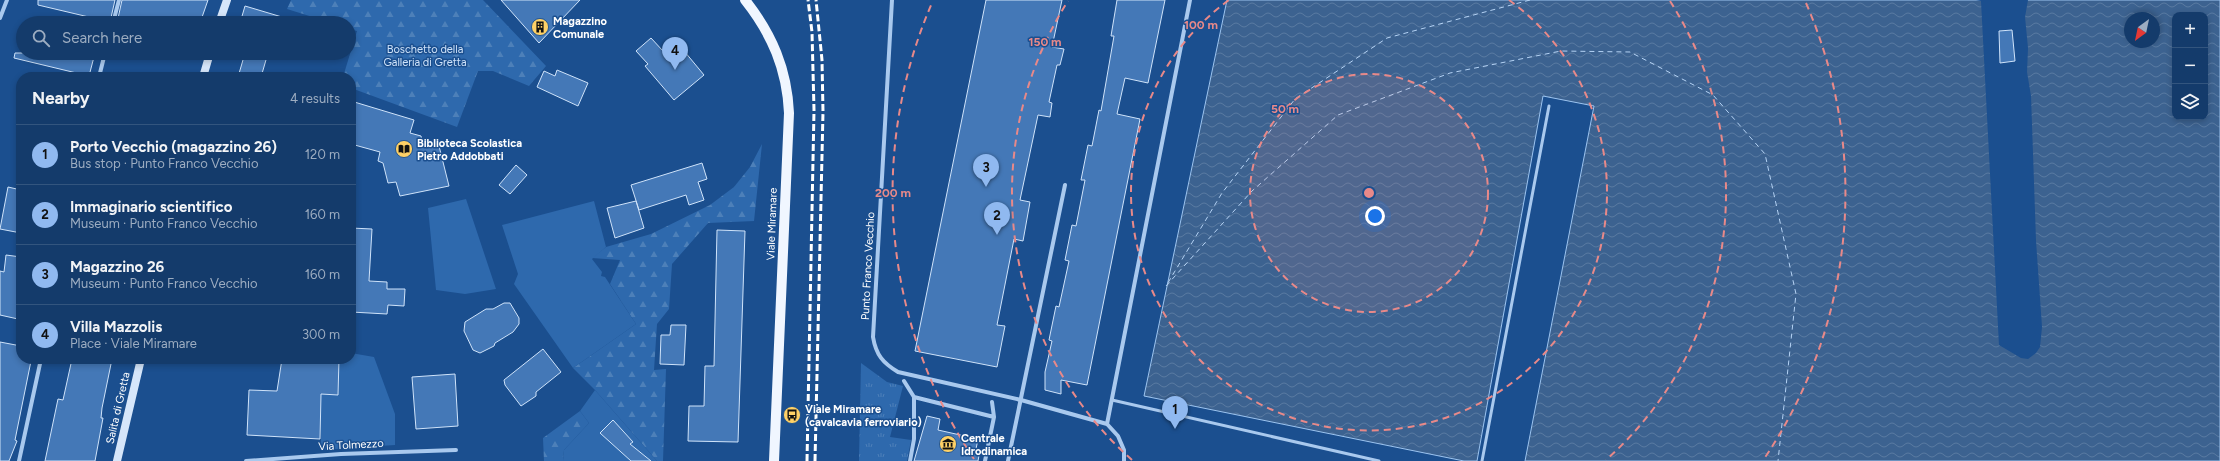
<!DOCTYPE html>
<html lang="en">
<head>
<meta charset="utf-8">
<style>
	body { margin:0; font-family:Figtree,sans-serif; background:#1d4271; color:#f1f3f6 }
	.controls { position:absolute; right:12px; top:12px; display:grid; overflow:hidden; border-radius:8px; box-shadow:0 2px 6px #0003 }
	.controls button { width:36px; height:36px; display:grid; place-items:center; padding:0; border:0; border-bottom:1px solid #33557e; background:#143b6b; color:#f1f3f6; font:20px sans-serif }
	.compass { position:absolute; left:2124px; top:12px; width:36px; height:36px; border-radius:50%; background:#143b6b; box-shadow:0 2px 6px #0003; rotate:213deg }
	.you { position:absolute; left:1375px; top:216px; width:14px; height:14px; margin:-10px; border:3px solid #fff; border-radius:50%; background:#1a73e8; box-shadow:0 0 0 6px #1a73e833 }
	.badge { display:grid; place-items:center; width:26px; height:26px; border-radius:50%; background:#90b9f0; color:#111; font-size:13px; font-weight:700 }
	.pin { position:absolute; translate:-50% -33px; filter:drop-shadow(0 1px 2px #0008) }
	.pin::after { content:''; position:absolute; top:21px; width:14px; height:12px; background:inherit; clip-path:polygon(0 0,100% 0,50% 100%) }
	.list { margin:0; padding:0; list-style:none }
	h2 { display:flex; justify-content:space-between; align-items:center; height:52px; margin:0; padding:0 16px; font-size:17px }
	h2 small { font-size:13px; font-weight:400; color:#9dadc1 }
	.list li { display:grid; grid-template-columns:26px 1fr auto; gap:12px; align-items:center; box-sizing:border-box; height:60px; padding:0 16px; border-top:1px solid #33557e }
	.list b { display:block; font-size:15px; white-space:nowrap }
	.list p { margin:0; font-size:13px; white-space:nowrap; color:#9dadc1 }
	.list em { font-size:13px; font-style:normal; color:#9dadc1 }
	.icon { flex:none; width:22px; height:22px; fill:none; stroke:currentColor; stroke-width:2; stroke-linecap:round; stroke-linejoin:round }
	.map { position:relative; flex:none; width:2220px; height:461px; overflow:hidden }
	.search { position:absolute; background:#143b6b; box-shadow:0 2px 6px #0003; left:16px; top:16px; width:340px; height:44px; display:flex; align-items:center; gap:10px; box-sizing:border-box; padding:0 14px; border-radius:22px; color:#9dadc1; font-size:15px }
	.panel { position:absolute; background:#143b6b; box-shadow:0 2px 6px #0003; left:16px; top:72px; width:340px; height:292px; border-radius:16px }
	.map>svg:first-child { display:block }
	.grass { fill:url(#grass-tufts) }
	.forest { fill:url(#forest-firs) }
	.park { fill:#2e69ad }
	.water { fill:url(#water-waves); stroke:#9cc4f0; fill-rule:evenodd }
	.pier { fill:#1b4f8f }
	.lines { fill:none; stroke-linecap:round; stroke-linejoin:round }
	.ferry { stroke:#b5d3f5; stroke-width:1; stroke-dasharray:5 4; stroke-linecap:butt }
	.building { fill:#4478b7; stroke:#cfe3fa }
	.lane { stroke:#a9c9ee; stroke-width:3 }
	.street { stroke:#a9c9ee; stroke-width:4 }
	.secondary { stroke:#d6e6fa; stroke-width:8 }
	.primary { stroke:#f0f6ff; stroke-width:10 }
	.rail { stroke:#fff; stroke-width:3; stroke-dasharray:7 3; stroke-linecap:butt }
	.ring { fill:none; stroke:#e88989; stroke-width:2; stroke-dasharray:7 5 }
	.labels { text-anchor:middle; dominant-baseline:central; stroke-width:3; stroke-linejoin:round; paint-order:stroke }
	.poi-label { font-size:11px; font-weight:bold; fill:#fff; stroke:#1b4f8f; text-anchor:start }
	.park-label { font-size:11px; fill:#cfe3fa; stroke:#1b4f8f }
	.street-label { font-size:11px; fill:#fff; stroke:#1b4f8f }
	.centre { fill:#e88989; stroke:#1b4f8f; stroke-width:2 }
	.ring-label { font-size:12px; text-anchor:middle; font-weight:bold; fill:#e88989; stroke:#1b4f8f; stroke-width:3; stroke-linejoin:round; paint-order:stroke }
</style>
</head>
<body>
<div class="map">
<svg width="2220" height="461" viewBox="0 0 2220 461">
	<defs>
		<pattern id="grass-tufts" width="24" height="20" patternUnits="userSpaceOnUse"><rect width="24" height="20" fill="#2e69ad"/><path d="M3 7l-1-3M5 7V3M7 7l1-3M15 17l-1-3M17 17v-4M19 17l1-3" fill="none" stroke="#4d80b9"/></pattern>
		<pattern id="forest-firs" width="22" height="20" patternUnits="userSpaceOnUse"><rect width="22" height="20" fill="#2e69ad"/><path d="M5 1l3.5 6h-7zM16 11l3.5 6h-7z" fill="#4d80b9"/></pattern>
		<pattern id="water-waves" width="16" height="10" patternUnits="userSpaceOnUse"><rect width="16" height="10" fill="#3c6290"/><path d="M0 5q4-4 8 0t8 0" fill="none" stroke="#597aa1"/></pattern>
	</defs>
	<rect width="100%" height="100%" fill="#1b4f8f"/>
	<!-- grass -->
	<path class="grass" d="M861 363 887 382 903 386 890 437 911 440 907 461H859Z"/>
	<!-- forest -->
	<path class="forest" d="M291 0H483L546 66 529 86 493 71H478L457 127 351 88V77H343L357 31 349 29V23H332L287 9Z
		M762 144 754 221 708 223 672 264 669 309 657 324 654 370 666 369 663 461H657L595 390 573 368 636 324 610 284 620 260 592 258 606 247 651 234 710 205 734 187 750 167Z
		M580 411 589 423 564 450 563 461H544L543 438Z"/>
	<!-- park -->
	<path class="park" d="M466 199 496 289 465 294 436 290 428 208Z
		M594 201 606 247 592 259 602 272 601 276 605 277 636 324 573 368 514 284 518 274 502 225Z
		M351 353 374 357 395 414V445L321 450V394L338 395 339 359H351Z
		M595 390 657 461H563L564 450 589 423 580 411Z"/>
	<!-- water -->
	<path class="water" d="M1227 0H2220V461H1525L1594 106 1543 96 1477 461H1464L1144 396ZM2175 15H2205V117H2175ZM2130 18H2154V42H2130Z"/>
	<!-- pier -->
	<path class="pier" d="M1976 0H2028L2025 17 2028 48 2027 72 2031 96 2036 241 2042 327 2040 347 2036 353 2028 359 2021 358 1999 345 1981 1Z"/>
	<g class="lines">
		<!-- ferry -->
		<path class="ferry" d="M1530 0 1387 38 1295 99 1222 193 1166 286 1252 191 1338 115 1450 73 1561 51 1630 52 1713 95 1765 154 1796 294 1778 461"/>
	</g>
	<!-- building -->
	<path class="building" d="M38 0H115L110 22 38 5Z
		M122 0H208L200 23H117Z
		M501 0H580L539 43Z
		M986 0H1062L1052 47 1064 49 1060 65H1057L1049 102 1052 103 1050 117 1038 115 1020 200 1030 202 1023 241 1014 239 997 325 1005 326 997 367 915 351Z
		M1117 0H1165L1148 83 1125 78 1117 114 1140 119 1087 385 1061 380V394L1045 390V372L1052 341 1049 340 1056 306 1059 307 1069 261 1065 260 1072 225 1076 226 1085 180H1081L1088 145 1092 146 1099 110 1101 111 1114 36H1111Z
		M245 6 292 20 291 23H240Z
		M2012 30 2015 61 2000 63 1999 31Z
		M651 38 663 51 675 40 704 75 674 100 645 66 648 64 636 51Z
		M15 53H95L89 76 14 58Z
		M245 53H268L261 77H238Z
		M557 70 588 83 578 106 537 87 544 71 555 76Z
		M351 101 414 120 410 133 421 136 423 146 438 142 449 186 400 196 396 182 388 183 383 163 378 161 380 152 351 144Z
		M702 163 707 179 698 182 704 200 689 205 686 195 639 210 631 185Z
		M516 165 527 175 510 194 499 185Z
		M8 187 21 190V233L0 229Z
		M636 201 644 228 615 238 607 208Z
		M351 228 372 229 369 281 387 282V289H405L404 306 388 305 387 314 351 312Z
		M717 230 745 231 738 442 688 441 689 406H704L705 366H714Z
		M6 255 21 257V304L18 319 0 315V271L4 272Z
		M504 303H510L519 318V324L513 332 495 343 494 346 480 353 473 350 464 331 465 322 486 309H493Z
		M671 325H686L684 365 660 364 661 335H670Z
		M0 342 21 346V359L31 361 15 440 17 441 9 461H0Z
		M543 349 561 372 536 392V396L521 406 505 385 504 380Z
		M72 359H112L102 408 101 418H103L95 461H45L58 399 63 400Z
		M282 359H339L338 395 321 394 320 439 247 435 249 390 277 391Z
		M455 374 458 426 416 429 412 377Z
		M927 416 940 419 938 430 978 439 976 449 980 450 978 461H914Z
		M613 420 633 442 630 444 651 461H631L600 433Z"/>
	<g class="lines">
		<!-- lane -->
		<path class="lane" d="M1112 400 1379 461
			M1482 461 1549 106"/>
		<!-- street -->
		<path class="street" d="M892 0 873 337C876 355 883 363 898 372L1021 400 1107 424 1118 436 1124 450V461
			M0 18 7 0
			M113 23 119 0
			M99 77 105 53
			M904 381 914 397 994 417
			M1107 424 1190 0
			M19 461 41 359
			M246 461 341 454 456 450
			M910 461 914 439V397
			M985 461 994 417 992 402
			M1008 461 1065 185"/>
		<!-- secondary -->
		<path class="secondary" d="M219 23 227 0
			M203 77 210 53
			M117 461 141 359"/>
		<!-- primary -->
		<path class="primary" d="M745 0C772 34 787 69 789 113L774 461"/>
		<!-- rail -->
		<path class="rail" d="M807 461 814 110 812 32 808 0
			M815 461 823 112 822 60 816 0"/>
	</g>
	<!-- distance rings -->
	<circle cx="1369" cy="193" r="119" fill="#e88989" fill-opacity=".12"/>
	<g class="ring">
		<circle cx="1369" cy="193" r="119"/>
		<path d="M1509 0A238 238 0 1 1 1229 0"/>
		<path d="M1132 460A357 357 0 0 1 1068 1M1670 1A357 357 0 0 1 1606 460"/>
		<path d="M974 459A476 476 0 0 1 932 3M1806 3A476 476 0 0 1 1764 459"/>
	</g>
	<!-- icons -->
	<defs>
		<g id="building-disc" transform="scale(0.9)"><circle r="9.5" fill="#ffd166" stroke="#1b4f8f"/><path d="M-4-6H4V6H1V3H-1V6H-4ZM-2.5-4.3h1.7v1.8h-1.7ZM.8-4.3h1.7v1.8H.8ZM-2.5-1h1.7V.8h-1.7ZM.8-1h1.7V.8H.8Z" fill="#111"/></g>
		<g id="library-disc" transform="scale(0.9)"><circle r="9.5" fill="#ffd166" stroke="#1b4f8f"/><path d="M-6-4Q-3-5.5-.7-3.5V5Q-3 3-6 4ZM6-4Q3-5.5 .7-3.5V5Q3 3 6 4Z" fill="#111"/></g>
		<g id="bus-disc" transform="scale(0.9)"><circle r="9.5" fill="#ffd166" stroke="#1b4f8f"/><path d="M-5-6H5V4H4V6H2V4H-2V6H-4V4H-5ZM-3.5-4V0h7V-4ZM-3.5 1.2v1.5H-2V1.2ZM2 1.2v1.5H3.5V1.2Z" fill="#111"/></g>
		<g id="museum-disc" transform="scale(0.9)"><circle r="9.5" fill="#ffd166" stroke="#1b4f8f"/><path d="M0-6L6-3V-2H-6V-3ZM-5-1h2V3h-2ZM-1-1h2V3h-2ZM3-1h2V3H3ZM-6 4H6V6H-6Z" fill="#111"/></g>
	</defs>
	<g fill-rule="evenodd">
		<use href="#building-disc" x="540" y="27"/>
		<use href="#library-disc" x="404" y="149"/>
		<use href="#bus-disc" x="792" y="415"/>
		<use href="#museum-disc" x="948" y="444"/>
	</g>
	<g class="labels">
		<!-- poi labels -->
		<g class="poi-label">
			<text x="553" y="21">Magazzino<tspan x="553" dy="13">Comunale</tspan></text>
			<text x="417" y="143">Biblioteca Scolastica<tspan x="417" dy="13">Pietro Addobbati</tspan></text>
			<text x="805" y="409">Viale Miramare<tspan x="805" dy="13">(cavalcavia ferroviario)</tspan></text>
			<text x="961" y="438">Centrale<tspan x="961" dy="13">Idrodinamica</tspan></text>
		</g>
		<!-- park labels -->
		<g class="park-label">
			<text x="425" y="49">Boschetto della<tspan x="425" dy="13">Galleria di Gretta</tspan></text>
		</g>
		<!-- street labels -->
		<g class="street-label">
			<text transform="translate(772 224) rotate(-88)">Viale Miramare</text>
			<text transform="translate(868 266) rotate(-87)">Punto Franco Vecchio</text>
			<text transform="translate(118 408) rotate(-77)">Salita di Gretta</text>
			<text transform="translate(351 445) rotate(-3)">Via Tolmezzo</text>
		</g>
	</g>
	<circle cx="1369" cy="193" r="6" class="centre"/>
	<g class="ring-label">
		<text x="1201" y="29">100 m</text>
		<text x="1045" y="46">150 m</text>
		<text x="1285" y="113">50 m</text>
		<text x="893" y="197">200 m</text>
	</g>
</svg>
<div class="controls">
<button>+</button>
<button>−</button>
<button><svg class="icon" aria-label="layers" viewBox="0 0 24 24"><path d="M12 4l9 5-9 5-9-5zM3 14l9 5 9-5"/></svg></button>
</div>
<svg class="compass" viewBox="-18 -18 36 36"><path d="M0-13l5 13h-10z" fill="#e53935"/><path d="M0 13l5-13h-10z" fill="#9dadc1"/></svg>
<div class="you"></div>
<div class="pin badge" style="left:1175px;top:429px">1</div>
<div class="pin badge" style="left:997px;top:235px">2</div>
<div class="pin badge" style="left:986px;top:187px">3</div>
<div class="pin badge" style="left:675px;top:70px">4</div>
<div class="search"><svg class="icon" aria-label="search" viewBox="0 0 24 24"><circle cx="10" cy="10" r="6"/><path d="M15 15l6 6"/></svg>Search here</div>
<section class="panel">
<h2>Nearby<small>4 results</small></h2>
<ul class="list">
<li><span class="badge">1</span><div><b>Porto Vecchio (magazzino 26)</b><p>Bus stop · Punto Franco Vecchio</p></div><em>120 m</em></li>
<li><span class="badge">2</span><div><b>Immaginario scientifico</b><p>Museum · Punto Franco Vecchio</p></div><em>160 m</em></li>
<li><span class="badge">3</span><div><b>Magazzino 26</b><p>Museum · Punto Franco Vecchio</p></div><em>160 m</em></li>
<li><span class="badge">4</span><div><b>Villa Mazzolis</b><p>Place · Viale Miramare</p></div><em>300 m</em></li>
</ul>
</section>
</div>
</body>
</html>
